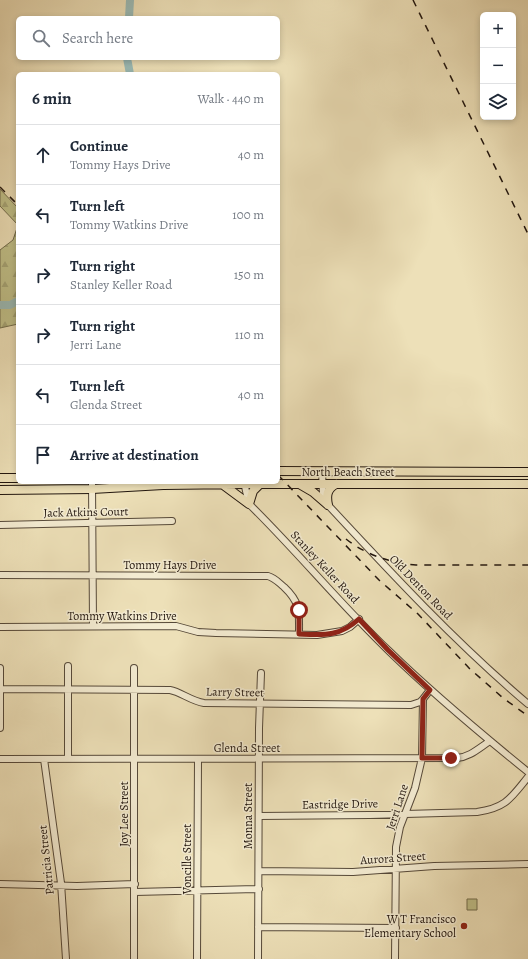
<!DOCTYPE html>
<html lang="en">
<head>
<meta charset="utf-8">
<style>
	body { margin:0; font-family:Alegreya,serif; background:#f6f6f7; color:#1f2937 }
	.controls { position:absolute; right:12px; top:12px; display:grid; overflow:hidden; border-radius:6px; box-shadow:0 2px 6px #0003 }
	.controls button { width:36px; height:36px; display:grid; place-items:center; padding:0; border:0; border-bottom:1px solid #e0e1e3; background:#fff; color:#1f2937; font:20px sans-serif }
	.stop { position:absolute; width:12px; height:12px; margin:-9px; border:3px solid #8f2418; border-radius:50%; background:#fff }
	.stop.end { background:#8f2418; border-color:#fff; box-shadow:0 1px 4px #0008 }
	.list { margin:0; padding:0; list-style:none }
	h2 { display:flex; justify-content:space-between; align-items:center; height:52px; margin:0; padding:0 16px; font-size:17px }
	h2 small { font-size:13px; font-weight:400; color:#747a83 }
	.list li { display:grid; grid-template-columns:26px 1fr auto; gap:12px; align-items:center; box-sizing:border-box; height:60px; padding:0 16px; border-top:1px solid #e0e1e3 }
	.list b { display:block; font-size:15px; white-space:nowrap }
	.list p { margin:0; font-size:13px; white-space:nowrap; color:#747a83 }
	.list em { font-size:13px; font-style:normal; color:#747a83 }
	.icon { flex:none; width:22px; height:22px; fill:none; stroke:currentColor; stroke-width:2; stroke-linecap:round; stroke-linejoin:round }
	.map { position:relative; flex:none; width:528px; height:959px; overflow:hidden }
	.search { position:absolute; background:#fff; box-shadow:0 2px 6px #0003; left:16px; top:16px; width:264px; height:44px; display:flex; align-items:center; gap:10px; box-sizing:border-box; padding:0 14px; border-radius:6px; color:#747a83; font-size:15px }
	.panel { position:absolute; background:#fff; box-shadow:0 2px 6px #0003; left:16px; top:72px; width:264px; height:412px; border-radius:6px }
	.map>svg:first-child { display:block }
	.forest { fill:url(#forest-firs); stroke:#726c4c }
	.park { fill:#c0c089; stroke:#726c4c }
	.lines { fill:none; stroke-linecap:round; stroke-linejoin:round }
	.river { stroke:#9bbbb6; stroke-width:8 }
	.minor-casing { stroke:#564939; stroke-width:8 }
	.major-casing { stroke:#23170f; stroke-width:10 }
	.minor { stroke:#f3ebd1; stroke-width:6 }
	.major { stroke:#ede0b8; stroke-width:8 }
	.rail { stroke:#23170f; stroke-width:1.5; stroke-dasharray:7 7; stroke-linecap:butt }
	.route { stroke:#8f2418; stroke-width:5 }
	.poi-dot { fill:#8f2418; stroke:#f3ebd1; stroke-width:1.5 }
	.labels { text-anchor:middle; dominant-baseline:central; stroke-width:3; stroke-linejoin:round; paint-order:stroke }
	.street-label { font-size:12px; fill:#23170f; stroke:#f3ebd1 }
	.poi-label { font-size:12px; fill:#23170f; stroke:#f3ebd1; text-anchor:end }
</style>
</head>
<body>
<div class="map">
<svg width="528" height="959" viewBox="0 0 528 959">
	<defs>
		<pattern id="forest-firs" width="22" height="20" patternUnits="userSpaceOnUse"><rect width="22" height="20" fill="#c0c089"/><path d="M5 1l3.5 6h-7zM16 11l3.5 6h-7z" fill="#a5a475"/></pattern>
	</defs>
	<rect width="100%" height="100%" fill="#ede0b8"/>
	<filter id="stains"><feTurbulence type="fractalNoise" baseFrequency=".005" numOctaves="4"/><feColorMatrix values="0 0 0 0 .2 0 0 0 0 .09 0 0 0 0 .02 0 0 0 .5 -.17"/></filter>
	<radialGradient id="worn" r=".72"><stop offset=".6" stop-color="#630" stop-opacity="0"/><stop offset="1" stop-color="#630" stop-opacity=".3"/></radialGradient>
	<!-- forest -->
	<path class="forest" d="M0 189 18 208V324L0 328V250L13 240 18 225 0 206Z"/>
	<!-- park -->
	<path class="park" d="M467 899H477V910H467Z"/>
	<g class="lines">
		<!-- river -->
		<path class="river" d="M129 18 130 0
			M127 58 130 74
			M0 305H10L18 301"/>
		<!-- minor casing -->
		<g class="minor-casing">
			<path id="minor" d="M322 471 323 495 328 505C392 574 456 643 528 704
				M92 482 93 625
				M244 482 249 504C297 551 340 604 389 651 433 694 480 733 528 772
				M0 525 172 521
				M0 575 268 576C275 578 279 583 284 587 301 603 299 612 299 634
				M0 627 176 626 198 632 216 633 317 635 342 631 350 627 359 619
				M68 666V759
				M0 689 170 690C181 692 191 701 204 703L411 705 420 702 423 699
				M0 728V668
				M0 759 457 758C470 757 479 748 490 741
				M44 759 61 883 66 959
				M259 816 370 815 477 812C506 808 511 798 528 777
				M259 871 353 872 434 866 528 864
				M0 884 77 886 135 884
				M135 892 259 889
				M258 927 396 928
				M134 959V668
				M197 959 198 760
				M258 959 259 728 261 673
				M395 959 396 847 400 827 415 788 422 758 423 699 430 690"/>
		</g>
		<!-- major casing -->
		<g class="major-casing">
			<path id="major" d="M278 471 528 472
				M0 478H18
				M222 484 249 504 253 491 260 484
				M301 485 313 492 328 505
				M0 490 92 489 163 485 244 484H528
				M328 505C326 495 327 489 336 484"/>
		</g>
		<!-- minor -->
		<use href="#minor" class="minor"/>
		<!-- major -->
		<use href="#major" class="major"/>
		<!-- rail -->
		<path class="rail" d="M413 0 528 234
			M0 187 18 205
			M278 475 379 580 418 614 470 669 503 698 528 716
			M346 539C366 555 391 563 416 565H528"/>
	</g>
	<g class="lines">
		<!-- route -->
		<path class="route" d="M299 610V634C324 635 339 637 359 619L388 650 430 690 423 699 422 758H451"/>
	</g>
	<!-- markers -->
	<circle class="poi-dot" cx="464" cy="926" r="4"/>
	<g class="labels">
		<!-- street labels -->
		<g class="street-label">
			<text x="348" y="472">North Beach Street</text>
			<text transform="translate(86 512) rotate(-1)">Jack Atkins Court</text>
			<text x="170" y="565">Tommy Hays Drive</text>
			<text transform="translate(325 567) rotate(47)">Stanley Keller Road</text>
			<text transform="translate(421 587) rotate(46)">Old Denton Road</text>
			<text x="122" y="616">Tommy Watkins Drive</text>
			<text transform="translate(235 692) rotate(1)">Larry Street</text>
			<text x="247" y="748">Glenda Street</text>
			<text transform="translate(340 804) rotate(-1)">Eastridge Drive</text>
			<text transform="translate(397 807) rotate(-72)">Jerri Lane</text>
			<text transform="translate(124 814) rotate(-90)">Joy Lee Street</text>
			<text transform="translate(248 816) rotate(-90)">Monna Street</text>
			<text transform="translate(393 858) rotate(-4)">Aurora Street</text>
			<text transform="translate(187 859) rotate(-90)">Voncille Street</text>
			<text transform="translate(46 860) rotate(-96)">Patricia Street</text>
		</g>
		<!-- poi labels -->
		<g class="poi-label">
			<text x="456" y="919">W T Francisco<tspan x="456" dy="14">Elementary School</tspan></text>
		</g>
	</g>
	<rect width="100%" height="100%" filter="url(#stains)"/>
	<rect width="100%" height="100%" fill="url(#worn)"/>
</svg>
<div class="controls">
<button>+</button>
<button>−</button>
<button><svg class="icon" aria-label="layers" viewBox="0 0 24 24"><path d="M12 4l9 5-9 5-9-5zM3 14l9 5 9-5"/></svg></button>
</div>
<div class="stop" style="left:299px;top:610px"></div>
<div class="stop end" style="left:451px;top:758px"></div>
<div class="search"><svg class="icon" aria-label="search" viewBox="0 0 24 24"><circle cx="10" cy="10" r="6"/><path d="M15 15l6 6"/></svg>Search here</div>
<section class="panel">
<h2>6 min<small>Walk · 440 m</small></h2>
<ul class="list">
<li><svg class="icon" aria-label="ahead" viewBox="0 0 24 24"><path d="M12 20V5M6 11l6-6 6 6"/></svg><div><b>Continue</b><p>Tommy Hays Drive</p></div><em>40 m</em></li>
<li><svg class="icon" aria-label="left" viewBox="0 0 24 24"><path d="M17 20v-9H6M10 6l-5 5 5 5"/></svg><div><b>Turn left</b><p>Tommy Watkins Drive</p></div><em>100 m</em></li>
<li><svg class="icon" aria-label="right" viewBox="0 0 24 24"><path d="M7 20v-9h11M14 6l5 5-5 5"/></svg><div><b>Turn right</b><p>Stanley Keller Road</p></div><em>150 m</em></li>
<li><svg class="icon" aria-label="right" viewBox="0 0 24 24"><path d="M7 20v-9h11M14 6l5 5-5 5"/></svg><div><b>Turn right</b><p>Jerri Lane</p></div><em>110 m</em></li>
<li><svg class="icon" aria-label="left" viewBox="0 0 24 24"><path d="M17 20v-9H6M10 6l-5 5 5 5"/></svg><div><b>Turn left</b><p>Glenda Street</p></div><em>40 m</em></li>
<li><svg class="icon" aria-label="arrive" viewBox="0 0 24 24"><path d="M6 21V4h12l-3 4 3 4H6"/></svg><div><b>Arrive at destination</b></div></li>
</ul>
</section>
</div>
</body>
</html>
